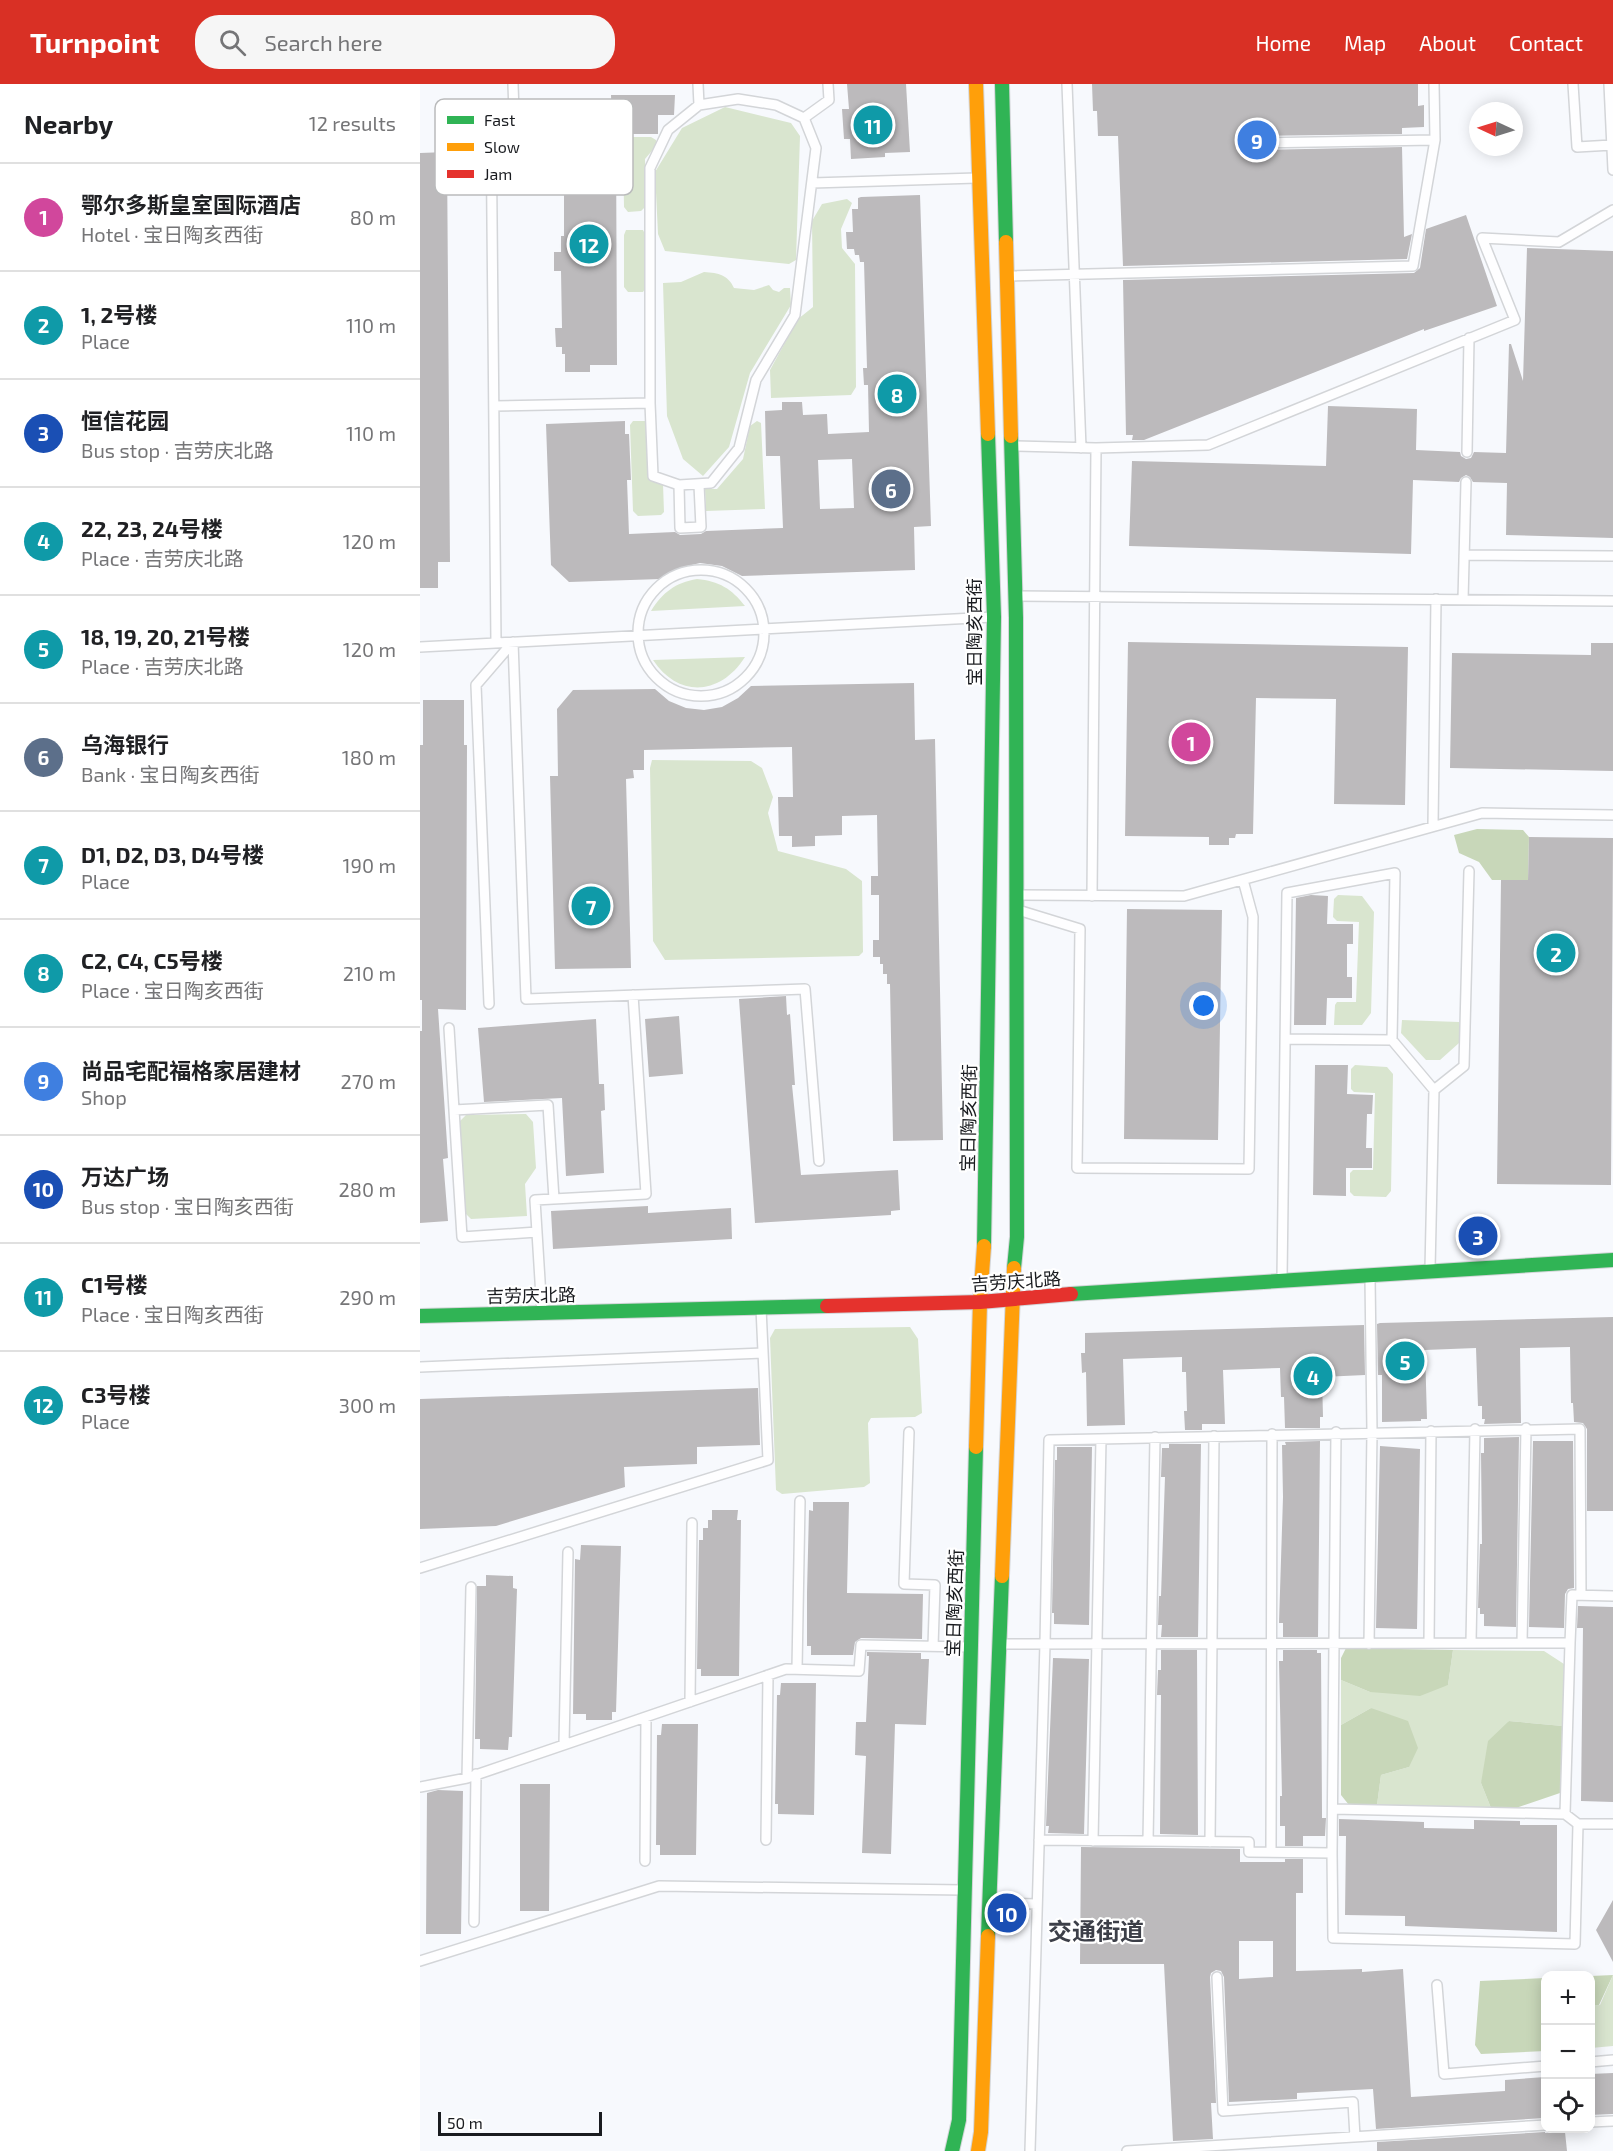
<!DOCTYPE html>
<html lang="en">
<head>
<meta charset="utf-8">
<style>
	body { margin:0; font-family:"Exo 2","Noto Sans SC",sans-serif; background:#f6f6f6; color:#202124 }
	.controls { position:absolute; right:18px; bottom:18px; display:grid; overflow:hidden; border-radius:12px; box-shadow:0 3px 15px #0003 }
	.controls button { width:54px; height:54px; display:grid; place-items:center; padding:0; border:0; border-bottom:2px solid #e0e0e0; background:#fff; color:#202124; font:30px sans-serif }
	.compass { position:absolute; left:1049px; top:18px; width:54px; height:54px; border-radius:50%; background:#fff; box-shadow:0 3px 15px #0003; rotate:274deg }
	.scale { position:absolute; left:18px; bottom:15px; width:164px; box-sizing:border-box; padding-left:6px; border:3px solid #1a1c20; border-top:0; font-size:16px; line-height:21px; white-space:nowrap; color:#1a1c20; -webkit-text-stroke:4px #fff; paint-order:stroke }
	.you { position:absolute; left:784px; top:922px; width:21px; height:21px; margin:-15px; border:4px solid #fff; border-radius:50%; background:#1a73e8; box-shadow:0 0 0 9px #1a73e833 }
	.badge { display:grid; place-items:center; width:39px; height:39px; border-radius:50%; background:#d93025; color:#fff; font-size:20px; font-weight:700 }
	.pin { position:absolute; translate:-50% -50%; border:3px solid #fff; box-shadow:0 2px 6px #0006 }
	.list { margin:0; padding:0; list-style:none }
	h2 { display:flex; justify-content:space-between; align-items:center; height:78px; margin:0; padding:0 24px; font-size:26px }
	h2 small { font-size:20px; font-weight:400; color:#757577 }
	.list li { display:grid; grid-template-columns:39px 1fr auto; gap:18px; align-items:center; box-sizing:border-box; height:108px; padding:0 24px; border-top:2px solid #e0e0e0 }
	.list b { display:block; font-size:22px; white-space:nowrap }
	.list p { margin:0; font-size:20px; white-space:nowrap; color:#757577 }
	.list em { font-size:20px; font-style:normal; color:#757577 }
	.icon { flex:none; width:33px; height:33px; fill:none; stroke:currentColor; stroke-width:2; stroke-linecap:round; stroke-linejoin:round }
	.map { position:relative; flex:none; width:1193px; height:2067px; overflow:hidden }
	header { display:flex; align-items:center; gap:36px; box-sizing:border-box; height:84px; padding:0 30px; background:#d93025; color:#fff }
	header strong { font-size:28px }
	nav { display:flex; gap:33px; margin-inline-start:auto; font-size:21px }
	.search { width:420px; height:54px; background:#f6f6f6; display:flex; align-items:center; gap:15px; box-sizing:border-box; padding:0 21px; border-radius:24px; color:#757577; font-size:22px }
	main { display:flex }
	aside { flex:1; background:#fff }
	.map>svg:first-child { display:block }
	.green { fill:#d9e5cf }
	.forest { fill:#c8d7b9 }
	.building { fill:#bcbabc; fill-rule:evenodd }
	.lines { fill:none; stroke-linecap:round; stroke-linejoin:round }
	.lane-casing { stroke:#d3d5d8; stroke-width:12 }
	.fast-casing { stroke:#d3d5d8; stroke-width:16 }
	.slow-casing { stroke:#d3d5d8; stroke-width:16 }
	.jam-casing { stroke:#d3d5d8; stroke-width:16 }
	.lane { stroke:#fefeff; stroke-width:9 }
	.fast { stroke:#30b455; stroke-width:14 }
	.slow { stroke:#ff9f0a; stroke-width:14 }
	.jam { stroke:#e5322d; stroke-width:14 }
	.labels { text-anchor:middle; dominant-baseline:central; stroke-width:4.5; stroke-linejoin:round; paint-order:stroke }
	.street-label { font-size:18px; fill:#1a1c20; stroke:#fff }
	.district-label { font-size:24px; font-weight:bold; fill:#3c3f48; stroke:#fff }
	.key { fill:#fff; stroke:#babbbc; stroke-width:1.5 }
	.key-label { font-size:16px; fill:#1a1c20 }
</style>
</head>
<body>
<header>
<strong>Turnpoint</strong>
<div class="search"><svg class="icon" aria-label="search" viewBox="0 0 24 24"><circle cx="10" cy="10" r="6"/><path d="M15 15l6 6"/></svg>Search here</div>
<nav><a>Home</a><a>Map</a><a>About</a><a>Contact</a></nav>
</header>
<main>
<aside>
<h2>Nearby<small>12 results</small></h2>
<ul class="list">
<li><span class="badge" style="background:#d1479c">1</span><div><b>鄂尔多斯皇室国际酒店</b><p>Hotel · 宝日陶亥西街</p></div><em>80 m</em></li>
<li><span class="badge" style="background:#0f9aa8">2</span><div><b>1, 2号楼</b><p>Place</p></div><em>110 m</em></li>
<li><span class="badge" style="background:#1a4fb4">3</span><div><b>恒信花园</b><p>Bus stop · 吉劳庆北路</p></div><em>110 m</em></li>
<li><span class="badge" style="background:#0f9aa8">4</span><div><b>22, 23, 24号楼</b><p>Place · 吉劳庆北路</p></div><em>120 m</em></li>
<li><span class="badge" style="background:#0f9aa8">5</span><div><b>18, 19, 20, 21号楼</b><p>Place · 吉劳庆北路</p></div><em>120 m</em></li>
<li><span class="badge" style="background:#5c6f8a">6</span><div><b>乌海银行</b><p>Bank · 宝日陶亥西街</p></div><em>180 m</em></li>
<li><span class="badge" style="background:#0f9aa8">7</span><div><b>D1, D2, D3, D4号楼</b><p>Place</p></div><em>190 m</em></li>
<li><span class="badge" style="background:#0f9aa8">8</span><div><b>C2, C4, C5号楼</b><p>Place · 宝日陶亥西街</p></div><em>210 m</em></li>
<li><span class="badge" style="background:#3f7fe0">9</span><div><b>尚品宅配福格家居建材</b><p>Shop</p></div><em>270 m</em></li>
<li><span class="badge" style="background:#1a4fb4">10</span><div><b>万达广场</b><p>Bus stop · 宝日陶亥西街</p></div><em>280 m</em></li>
<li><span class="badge" style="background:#0f9aa8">11</span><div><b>C1号楼</b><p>Place · 宝日陶亥西街</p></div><em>290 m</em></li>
<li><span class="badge" style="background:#0f9aa8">12</span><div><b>C3号楼</b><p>Place</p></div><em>300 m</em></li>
</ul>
</aside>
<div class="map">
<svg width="1193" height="2067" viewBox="0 0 1193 2067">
	<rect width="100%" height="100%" fill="#f7f9fd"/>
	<!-- green -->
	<path class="green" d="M305 23 371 39 380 52 376 176 369 180 245 167 238 150 235 88 262 44Z
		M207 53H231L236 56V62L225 75 226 122 221 127 208 128 204 123 203 59Z
		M427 115 432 119 421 145 422 164 435 180 436 303 431 311 351 314 350 286 378 235 393 223 392 137 402 120Z
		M206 146H223L225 150 226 203 223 208H208L204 203V151Z
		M284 188C299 189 308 191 314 204L334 206 349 201 353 206 359 208 364 204H370L371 221 330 289 309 363 283 392 263 375 247 332 243 199 261 198Z
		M213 337H227L229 395 243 400 244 428 241 431 218 432 213 427 210 341Z
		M337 337 341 339 345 425 286 427 285 405H297L323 375 330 342Z
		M277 495C299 497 312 505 325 522L231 527C243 508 255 499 277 495Z
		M325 573C301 611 259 615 233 576Z
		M232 676 331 677 342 684 353 713 348 729 358 767 426 785 442 797 443 868 439 872 245 876 233 857 230 684Z
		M918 811 942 812 954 828 951 929 942 941H914L915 921 917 918H936L939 838 917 837 913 833 914 815Z
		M982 936 1039 938V959L1020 976H1006L981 949Z
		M935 981 967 983 973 990 971 1107 966 1113 934 1112 930 1108V1089L933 1086H953L955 1009 934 1008 931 1005V985Z
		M106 1030 113 1038 116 1084 105 1100 107 1132 51 1135 43 1127 40 1037 46 1031Z
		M490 1243 498 1255 502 1329 495 1333 451 1334 448 1339 450 1399 444 1403 362 1410 356 1406 350 1254 355 1245Z
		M1033 1566 1124 1567 1144 1580 1143 1642 1089 1637 1061 1699 1071 1724 957 1721 961 1691 989 1683 951 1624 921 1641V1596L950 1608 1028 1601Z
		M1193 1891V1962L1171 1964 1170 1922 1180 1921Z"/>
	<!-- forest -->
	<path class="forest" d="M1057 745 1103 746 1109 753 1108 796H1072L1059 778 1039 769 1034 751Z
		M926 1564 1033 1566 1028 1601 1000 1612 950 1608 921 1596V1574Z
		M951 1624 988 1637 998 1664 989 1683 961 1691 957 1721H929L921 1711V1641Z
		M1089 1637 1143 1642 1140 1709 1096 1724H1071L1061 1699 1068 1657Z
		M1193 1891 1179 1921 1171 1922V1892Z
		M1125 1894V1967L1061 1970 1055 1961 1060 1897Z"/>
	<!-- building -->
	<path class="building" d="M427 0H486L490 68 465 69V73L431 75 430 55H424L422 25H429Z
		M672 0H998V22L1004 21V43L982 44V50L840 52 836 54 833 59 835 63 840 66 982 63 984 153 992 150 987 175 703 182 698 52H678L677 27H673Z
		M191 11H255L254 31H238V50H196L197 281H170V288H145V270H142V263H136L135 244H142L141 187H134V168H141V152H144V76H129V53L143 52V39H192Z
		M27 68 30 478H18V504H0V69Z
		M500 111 511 442 494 443 495 486 322 492 302 482 280 479 259 484 241 495 149 498 131 481 126 340 205 337V350H209L211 396H207L209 450 255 448 260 451 281 450 286 447 363 444 360 372H346L345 327 362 326V318H382L383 331 407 330 408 350 449 348 448 301H444L443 284H447L444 178H440L439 171H435L434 165H427L426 148H433L432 125H438V114L441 113ZM432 375 434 424 400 425 398 376Z
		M1046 131 1077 222 1004 247V245L724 356H712L713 351H706L703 196 994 189 1000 184 1006 145Z
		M1107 164 1193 167V454L1086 451 1087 399 1053 398 1050 393 1046 391 1041 394 1039 398 993 396 991 470 709 462 712 377 906 382 908 322 997 325 996 366 1040 368 1041 372 1046 375 1051 374 1054 368 1086 369 1089 260H1091L1103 297Z
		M708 558 988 563 985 721 914 720 916 615 836 614 833 750H816L815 754H809V761H789V753L705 752Z
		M1171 559H1193V687L1030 684 1032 569 1171 571Z
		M494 599 495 656 515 655 523 1056 473 1057 470 900H467V890H463V880H460V873H453V856H459V811H451V792H458L457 731 422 732V751L395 752V762L372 763V752H359L358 713H373L372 663 224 666V686H213L214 694 206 695 211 884 135 885 130 692H138L137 625 153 606 235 605 249 617 266 624 284 626 302 623 318 614 331 602Z
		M3 616H44V661H47L46 926 18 925 28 1074 23 1075 28 1137 0 1139V947H2V916H0V661H3Z
		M1109 753 1193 754 1191 1101 1077 1100 1081 796H1108Z
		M891 811 908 812 907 840H933V860H927V893H932V914H907L906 941H874L876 814Z
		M707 825 802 826 798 1056 704 1055Z
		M366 912 367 931 370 930 375 1001H372L381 1091 478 1086 480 1126 471 1127V1131L335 1139 319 915Z
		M259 932 263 990 229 993 225 935Z
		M176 935 179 1000H184L185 1026 181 1027 184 1089 146 1092 142 1014 64 1018 58 944Z
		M895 981H928L927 1010 953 1011 952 1030H947L946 1064H952V1084H926V1112L893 1111Z
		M228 1122V1129L311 1124 312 1155 133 1165 131 1127Z
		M1193 1233V1427H1167V1345L1163 1339 1154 1338 1153 1319H1151L1150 1263 1100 1264 1101 1339 1064 1340 1065 1335H1062V1322H1058L1056 1264 1005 1266 1007 1335H1001V1337L962 1338V1291H958L957 1240 960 1239Z
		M944 1241 945 1291 902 1293 903 1333H900V1344H865L864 1313H861L860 1284 803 1286 805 1340H782V1346H765L764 1327H767L766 1288H762V1273L703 1275 705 1341 667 1342 666 1288 662 1289 661 1269H665V1249Z
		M338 1304 340 1361 277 1363V1380L204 1383 205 1403 76 1442 0 1445V1315Z
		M1099 1353 1096 1543 1064 1542V1530H1060V1524H1058L1060 1460H1062L1061 1369H1064V1354Z
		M900 1357 898 1553H863V1539H859L863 1413 862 1361H866L865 1358Z
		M1113 1357H1153L1154 1504 1148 1505 1145 1510 1144 1544 1109 1543Z
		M749 1360H781L778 1553H741L742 1541H738L739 1512H741L745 1393H741L742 1364H749Z
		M960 1362 1000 1365 997 1545 956 1544Z
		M637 1363H672L669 1541 634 1540V1529H632L635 1376H637Z
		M393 1418H429L427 1509 503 1510 502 1555 441 1554 435 1558 433 1571H391V1562H387V1509L389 1426 393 1427Z
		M292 1426H318L317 1436H321L319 1592H281V1585H277L279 1456H283V1444H288V1436H292Z
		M161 1461 201 1462 196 1628H192V1636H166V1630H153L155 1475 160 1476Z
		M66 1491 93 1492V1504L97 1505 92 1653H89L88 1666 60 1665V1655H55L57 1502H66Z
		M1158 1522 1193 1523V1718L1161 1717 1163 1544H1157Z
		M741 1566H777L778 1751 740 1750 741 1611H737L738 1586H741Z
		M863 1566H897V1569H901L902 1728V1734H906L905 1752H883V1762H865V1742H860V1712H862L859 1577H863Z
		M447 1568 501 1569V1575H509L506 1641 475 1640 471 1770 442 1769 446 1672 435 1671 436 1638H446L449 1572H447Z
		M633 1574 669 1575 664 1750 628 1749 629 1742H626Z
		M361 1599H396L394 1731 358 1730V1720H355L357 1611H360Z
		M242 1640H278L276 1771H240V1761H236L237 1651H241Z
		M100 1700H130L129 1827H100Z
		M18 1706 43 1707 41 1850H6L7 1709Z
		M919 1735 1004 1738V1744L1054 1745V1736L1100 1737V1741H1137V1848L985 1842V1832L925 1831 926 1752H919Z
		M661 1763 820 1765V1778H865V1775H883V1809H876V1887L942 1885V1888L983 1885 991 2013 1085 2007V1996L1125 1993V2034L956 2045 953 2005 877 2009V2015L809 2018 804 1893 801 1887 796 1886 791 1889 790 1893 796 2019H791L793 2055 753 2057 744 1880H660ZM819 1857H853V1893L819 1895Z
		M1193 1816V1878L1176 1846Z
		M1193 1989V2030L1170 2031V1990Z
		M1125 2048V2049L1145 2048 1147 2067H957V2058Z"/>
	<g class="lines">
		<!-- lane casing -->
		<g class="lane-casing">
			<path id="lane" d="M93 0 94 29
				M278 0 279 21
				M647 0 661 364
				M1153 0 1157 63 1192 61
				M1189 0 1193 86
				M384 34 409 16 408 0
				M840 59 1015 56
				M392 99 557 94
				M589 192 993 182 1015 56 1014 0
				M230 319V84L248 46 279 21 318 15 356 21 384 34 396 64 375 231 336 296 319 364 291 399 259 401
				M74 322 230 319 233 392 259 401 260 444 281 443 279 401
				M594 362 676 364 788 361 1095 236 1062 154 1139 158 1193 126
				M1047 368 1049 254
				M1044 471 1193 472
				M218 549a63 63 0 1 1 126 0a63 63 0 1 1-126 0Z
				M596 512 1193 517
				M1043 516 1046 398
				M93 558 106 915 385 905 399 1077
				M76 559 71 30 131 28
				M0 563 573 533
				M1013 742 1016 515
				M599 811 764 812 1062 729 1193 731
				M672 812 676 364
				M598 826 660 845 657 1084 829 1085 833 833 823 796
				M69 920 56 601 93 558
				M29 944 34 1026
				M972 956 1014 1006 1010 1185
				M1014 1006 1044 982 1049 787
				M117 1148 42 1153 34 1026 128 1021 134 1115
				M862 1195 867 809 975 789 972 956 866 955
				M122 1229 115 1116 226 1110 213 911
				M0 1283 343 1269
				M489 1348 484 1500 515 1501 513 1562
				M0 1484 348 1376 341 1224
				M1009 1559 1011 1347
				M1051 1559 1055 1345
				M1102 1559 1106 1344
				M581 1560 1150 1559 1152 1511 1193 1512
				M949 1560 952 1348 950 1193
				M377 1585 380 1417
				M270 1618 272 1439
				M144 1660 148 1468
				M47 1694 51 1503
				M0 1703 47 1694 366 1585 439 1587 441 1561 549 1563
				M913 1725 1145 1730 1158 1740
				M1145 1730 1150 1559
				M346 1756 348 1591
				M619 1756 829 1758V1768L912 1769 916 1348
				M673 1757 681 1355
				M728 1757 735 1353
				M790 1758 794 1352
				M851 1768 852 1350
				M912 1769 913 1854 1155 1860 1158 1740H1193
				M225 1777 226 1633
				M570 1819 617 1820
				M54 1838 56 1690
				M0 1877 239 1802 544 1806
				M797 1893 803 2027 933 2018 935 2053
				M1017 1901 1024 1990 1126 1982
				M1170 1978 1193 1976
				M1170 2038 1193 2037
				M610 2067 625 1560 629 1356 1160 1345 1161 1511
				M707 2067 1126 2041"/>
		</g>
		<!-- fast casing -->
		<g class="fast-casing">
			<path id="fast" d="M582 0 586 158
				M591 352 596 534 597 1153 594 1184
				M564 1162 574 533 568 350
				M651 1210 1193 1176
				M0 1232 407 1222
				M568 1852 582 1492
				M532 2067 539 2036 556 1363"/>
		</g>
		<!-- slow casing -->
		<g class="slow-casing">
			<path id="slow" d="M556 0 568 350
				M586 158 591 352
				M556 1363 560 1218 564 1162
				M582 1492 594 1184
				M558 2067 561 2048 568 1852"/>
		</g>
		<!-- jam casing -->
		<g class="jam-casing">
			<path id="jam" d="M407 1222 560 1218 651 1210"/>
		</g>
		<!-- lane -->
		<use href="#lane" class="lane"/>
		<!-- fast -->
		<use href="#fast" class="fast"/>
		<!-- slow -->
		<use href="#slow" class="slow"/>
		<!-- jam -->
		<use href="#jam" class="jam"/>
	</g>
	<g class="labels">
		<!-- street labels -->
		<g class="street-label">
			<text transform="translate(554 548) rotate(-90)">宝日陶亥西街</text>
			<text transform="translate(548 1034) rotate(-89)">宝日陶亥西街</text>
			<text transform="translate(596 1197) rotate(-4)">吉劳庆北路</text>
			<text transform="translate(111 1211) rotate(-1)">吉劳庆北路</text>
			<text transform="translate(534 1519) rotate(-88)">宝日陶亥西街</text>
		</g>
		<!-- district labels -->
		<g class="district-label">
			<text x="676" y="1846">交通街道</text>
		</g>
	</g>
	<!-- legend -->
	<rect x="15" y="15" width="198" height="96" rx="9" class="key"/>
	<rect x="27" y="32" width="27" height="8" fill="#30b455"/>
	<rect x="27" y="59" width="27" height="8" fill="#ff9f0a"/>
	<rect x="27" y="86" width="27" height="8" fill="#e5322d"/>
	<g class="key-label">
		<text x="64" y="42">Fast</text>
		<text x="64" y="69">Slow</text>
		<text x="64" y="96">Jam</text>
	</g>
</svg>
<div class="controls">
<button>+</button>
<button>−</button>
<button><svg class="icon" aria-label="locate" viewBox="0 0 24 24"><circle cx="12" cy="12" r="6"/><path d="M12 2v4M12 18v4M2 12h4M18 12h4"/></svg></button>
</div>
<svg class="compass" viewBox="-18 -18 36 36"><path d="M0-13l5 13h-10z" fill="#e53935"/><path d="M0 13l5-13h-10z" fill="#757577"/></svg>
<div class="scale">50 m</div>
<div class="you"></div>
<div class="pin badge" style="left:771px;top:658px;background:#d1479c">1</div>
<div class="pin badge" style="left:1136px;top:869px;background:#0f9aa8">2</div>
<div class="pin badge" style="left:1058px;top:1152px;background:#1a4fb4">3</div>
<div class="pin badge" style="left:893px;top:1292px;background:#0f9aa8">4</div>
<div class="pin badge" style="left:985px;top:1277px;background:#0f9aa8">5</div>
<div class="pin badge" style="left:471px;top:405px;background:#5c6f8a">6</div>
<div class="pin badge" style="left:171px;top:822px;background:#0f9aa8">7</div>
<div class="pin badge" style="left:477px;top:310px;background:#0f9aa8">8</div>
<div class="pin badge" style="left:837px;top:56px;background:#3f7fe0">9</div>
<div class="pin badge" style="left:587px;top:1829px;background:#1a4fb4">10</div>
<div class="pin badge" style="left:453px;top:41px;background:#0f9aa8">11</div>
<div class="pin badge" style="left:169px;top:160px;background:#0f9aa8">12</div>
</div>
</main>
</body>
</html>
